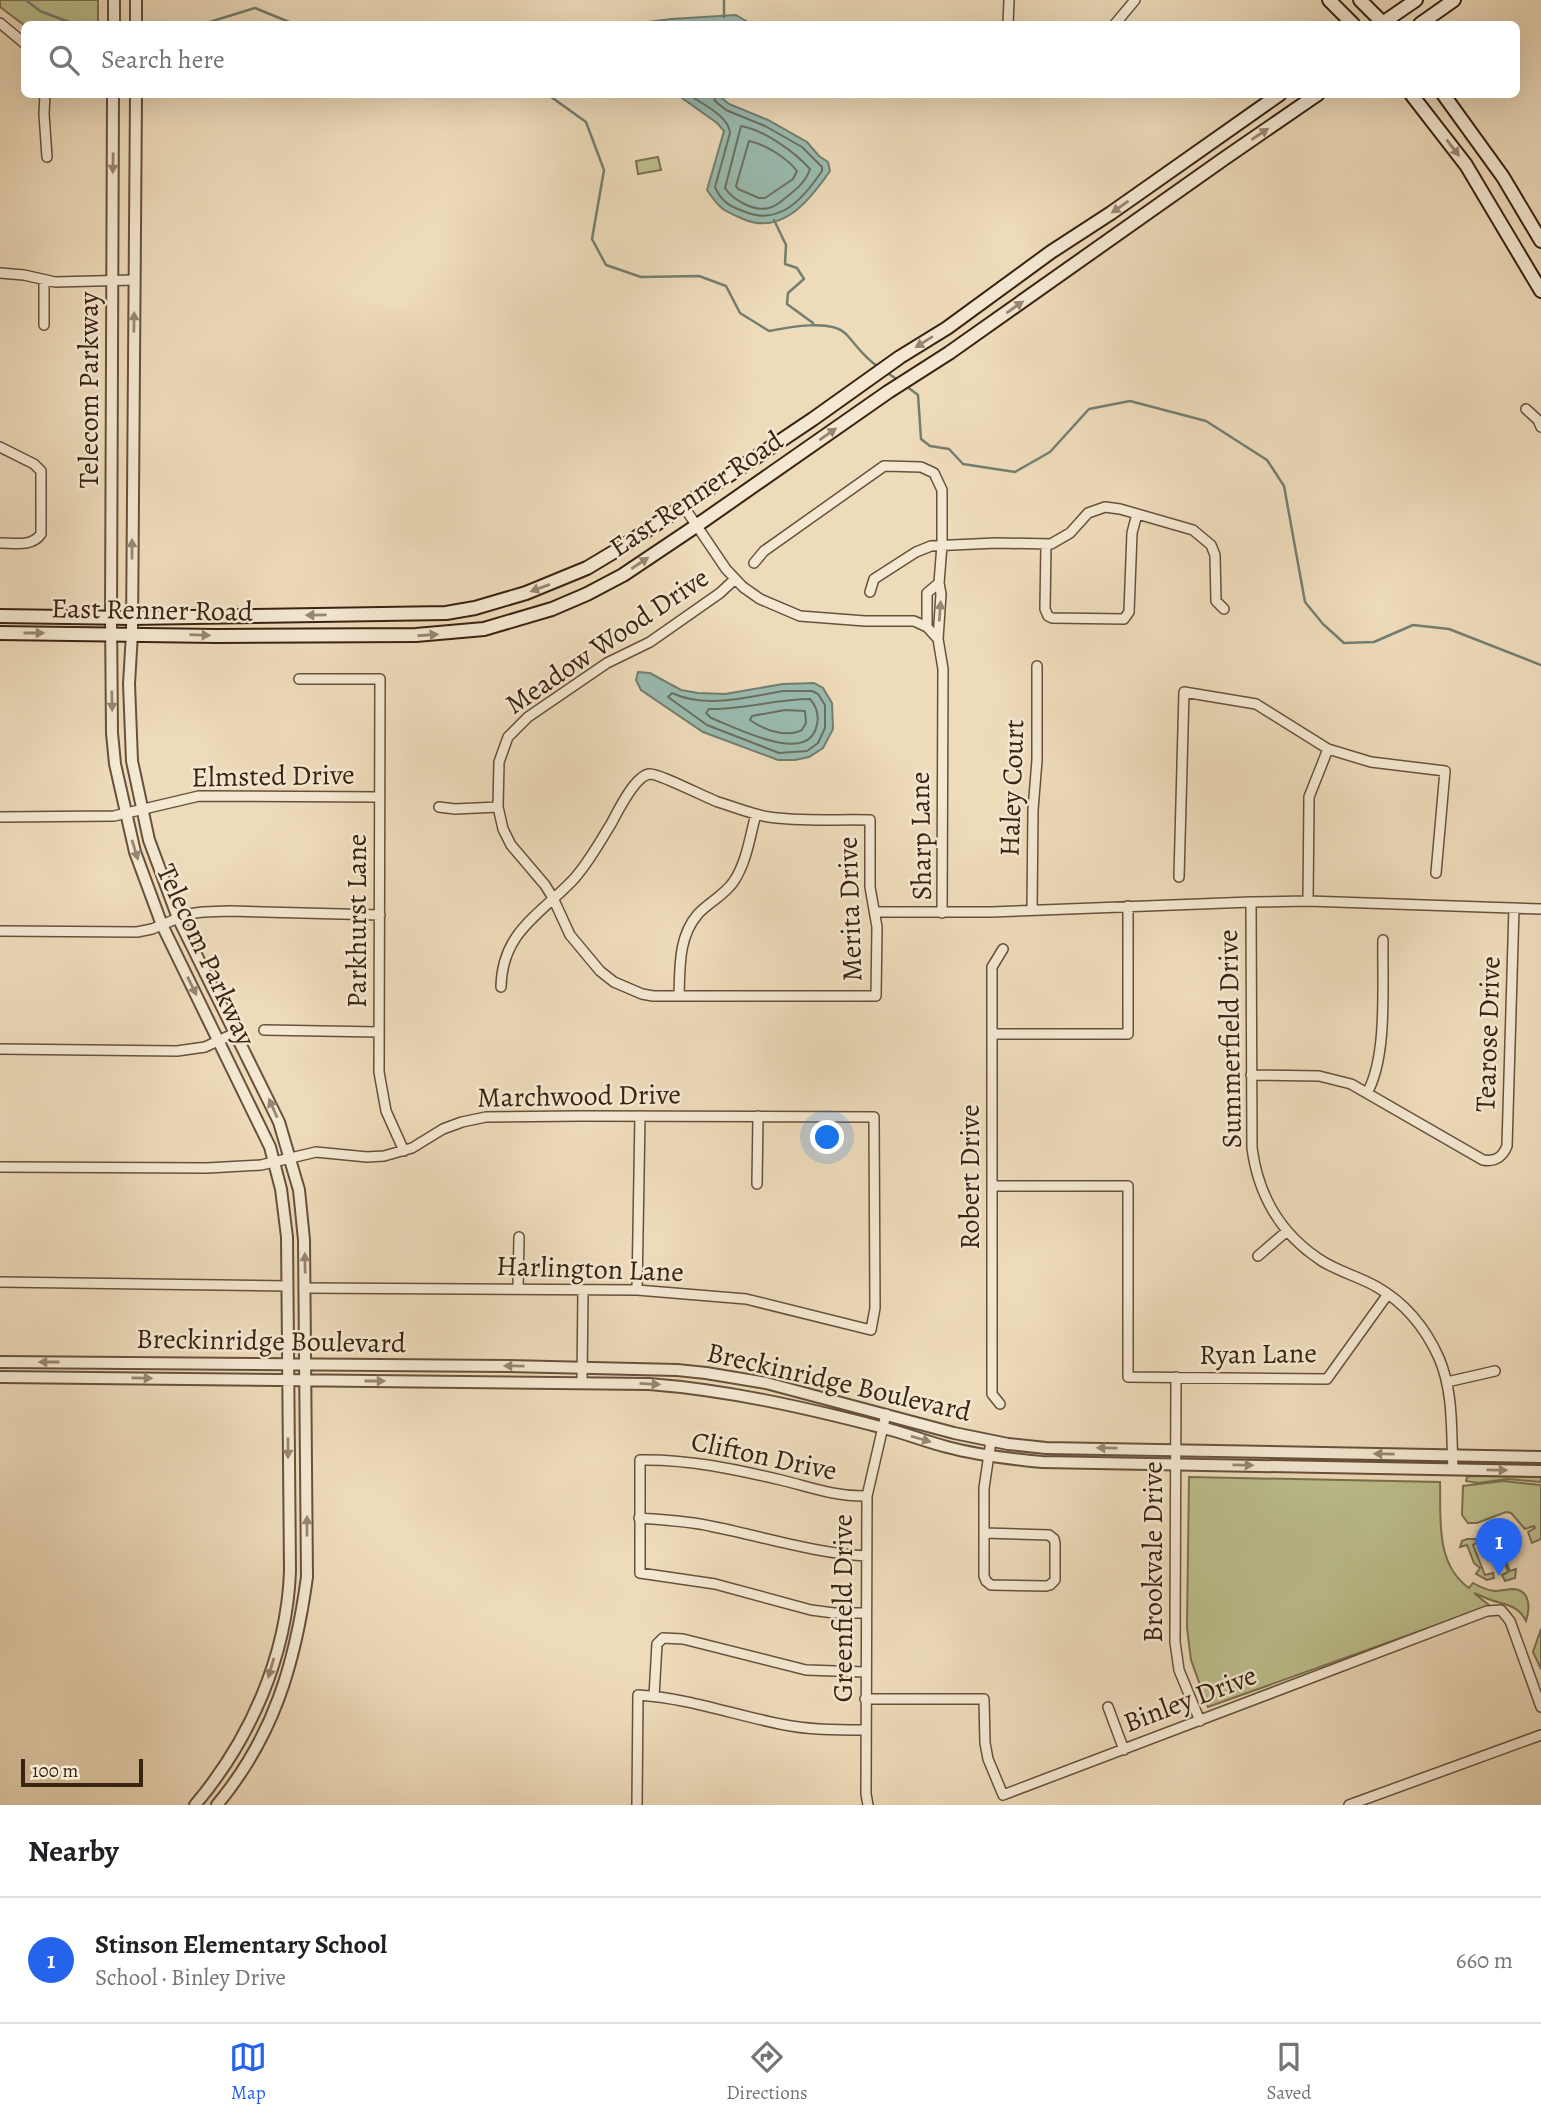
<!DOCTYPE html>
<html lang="en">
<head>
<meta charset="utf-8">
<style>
	body { margin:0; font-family:Alegreya,serif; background:#f2f2f2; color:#202124 }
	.scale { position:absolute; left:21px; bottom:18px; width:122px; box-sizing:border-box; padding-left:7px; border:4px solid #3a2311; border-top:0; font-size:19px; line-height:24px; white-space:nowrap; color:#3a2311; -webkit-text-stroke:5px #f4e8d2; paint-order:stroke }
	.you { position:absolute; left:828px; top:1138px; width:24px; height:24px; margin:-18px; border:5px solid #fff; border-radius:50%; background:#1a73e8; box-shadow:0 0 0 10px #1a73e833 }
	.badge { display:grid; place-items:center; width:46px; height:46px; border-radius:50%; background:#2563eb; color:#fff; font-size:23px; font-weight:700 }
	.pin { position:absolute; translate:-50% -58px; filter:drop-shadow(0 2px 4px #0008) }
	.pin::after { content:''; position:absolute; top:37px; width:24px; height:21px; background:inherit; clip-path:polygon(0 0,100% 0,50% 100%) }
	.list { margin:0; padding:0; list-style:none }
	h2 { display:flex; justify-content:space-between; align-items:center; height:91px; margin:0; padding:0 28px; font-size:30px }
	h2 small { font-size:23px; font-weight:400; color:#757577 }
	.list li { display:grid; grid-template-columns:46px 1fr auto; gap:21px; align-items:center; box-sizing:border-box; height:126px; padding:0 28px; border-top:2px solid #e0e0e0 }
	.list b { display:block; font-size:26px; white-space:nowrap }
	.list p { margin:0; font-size:23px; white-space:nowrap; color:#757577 }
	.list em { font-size:23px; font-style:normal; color:#757577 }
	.icon { flex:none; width:38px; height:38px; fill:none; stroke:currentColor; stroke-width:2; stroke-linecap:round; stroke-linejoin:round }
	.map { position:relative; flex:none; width:1541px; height:1805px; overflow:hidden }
	.search { position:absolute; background:#fff; box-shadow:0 7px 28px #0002; left:21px; right:21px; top:21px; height:77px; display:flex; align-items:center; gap:18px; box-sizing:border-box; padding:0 24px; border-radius:10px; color:#757577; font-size:26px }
	.sheet { height:217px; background:#fff }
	nav { display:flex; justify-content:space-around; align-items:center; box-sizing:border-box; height:98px; border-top:2px solid #e0e0e0; background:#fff; font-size:19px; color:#757577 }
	nav a { display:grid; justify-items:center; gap:4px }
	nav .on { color:#2563eb }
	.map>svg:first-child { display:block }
	.green { fill:#bcbf8d; stroke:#7b714f; stroke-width:2 }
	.water { fill:#99bbaf; stroke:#737e70; stroke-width:2 }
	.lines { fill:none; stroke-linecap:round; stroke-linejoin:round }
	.shore { stroke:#6a6f60; stroke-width:2 }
	.stream { stroke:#737e70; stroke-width:2.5 }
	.minor-casing { stroke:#67513b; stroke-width:12 }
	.tertiary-casing { stroke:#67513b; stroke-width:14 }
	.secondary-casing { stroke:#3a2311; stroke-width:16 }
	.minor { stroke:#f4e8d2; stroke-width:9 }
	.tertiary { stroke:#f4e8d2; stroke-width:10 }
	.secondary { stroke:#f4e8d2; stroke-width:12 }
	.oneway { fill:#978672 }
	.labels { text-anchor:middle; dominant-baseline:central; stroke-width:5; stroke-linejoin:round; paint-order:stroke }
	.street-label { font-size:28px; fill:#3a2311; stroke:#f4e8d2 }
</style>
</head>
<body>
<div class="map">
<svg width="1541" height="1805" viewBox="0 0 1541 1805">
	<rect width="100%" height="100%" fill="#eedbba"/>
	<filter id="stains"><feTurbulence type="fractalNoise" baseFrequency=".00286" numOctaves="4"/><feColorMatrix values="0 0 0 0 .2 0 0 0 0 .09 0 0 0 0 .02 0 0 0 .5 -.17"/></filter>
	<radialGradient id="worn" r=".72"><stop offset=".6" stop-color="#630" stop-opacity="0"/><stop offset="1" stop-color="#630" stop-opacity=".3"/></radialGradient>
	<!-- green -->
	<path class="green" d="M0 0H98V24L24 25 0 7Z
		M658 157 661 170 638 174 636 161Z
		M1472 1476 1541 1477V1482L1507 1479 1478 1483 1466 1481 1467 1477Z
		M1189 1477 1440 1482C1441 1518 1435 1564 1469 1588L1473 1583C1480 1587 1487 1590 1495 1591 1501 1591 1507 1589 1513 1589 1531 1590 1530 1609 1526 1621 1518 1605 1506 1605 1491 1600 1485 1598 1480 1595 1474 1593L1490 1606 1208 1707 1191 1660 1187 1628Z
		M1503 1481 1541 1485V1539L1532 1543 1528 1532 1535 1528 1534 1526 1525 1529 1511 1513 1506 1512 1477 1523H1468L1462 1515 1463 1486Z
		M1491 1532 1502 1535 1504 1538 1498 1541 1510 1571 1516 1569 1515 1578 1505 1581 1502 1575 1508 1572 1495 1538 1487 1540Z
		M1467 1539H1475L1478 1542 1473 1545 1485 1575 1493 1573 1494 1578 1487 1580 1476 1574 1480 1568 1474 1563 1467 1545 1460 1547 1462 1541Z
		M1541 1629V1669L1533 1652Z"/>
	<!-- water -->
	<path class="water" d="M736 15 751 24H633L671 19Z
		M680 95H718L729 104 768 120 807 142 819 156 828 162 830 171C810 200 782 236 743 219 722 210 720 209 707 190L724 131 717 123 682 98Z
		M638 672 650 673 681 690 698 693 725 694 783 684 814 683 823 688 832 703 833 729 823 748 809 757 795 760H778L703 732 641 690 636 680Z"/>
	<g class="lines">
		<!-- shore -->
		<path class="shore" d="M688 94C702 104 729 116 730 133L715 187C721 201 729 206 743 211 779 227 803 199 822 171V167L802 147 765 126 726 110 715 101 714 94
			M741 126C764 130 795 152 810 169 806 181 798 188 789 195 783 200 777 206 769 208 754 212 733 200 725 188Z
			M749 141C765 144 787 158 797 171L793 179 765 198H759L738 189 736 186Z
			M783 691H812L818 694 825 705V728L818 743 807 751 779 753 707 725 668 697 672 693C706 709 748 697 783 691Z
			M810 699C816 706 819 715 817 724 810 768 733 726 711 718L706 713 709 709C743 710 776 699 810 699Z
			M785 710 805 711 806 723 802 730C786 738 764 730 750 720L752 716Z"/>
		<!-- stream -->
		<path class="stream" d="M26 0 40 11 74 24
			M724 17V0
			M203 24 255 8 294 24
			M547 94 586 122 604 170 592 239 606 265 641 277 699 276 726 286 740 313 769 331C789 327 831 319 846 334 858 347 862 355 877 366
			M774 220 786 245 785 264 797 268 804 279 788 293 787 304 813 323
			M886 372 898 380
			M906 386 918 395 921 439 930 446 949 449 963 464 1015 472 1050 452 1089 409 1130 401 1206 421 1267 460 1284 486 1305 602 1323 624 1344 643 1374 642 1413 625 1449 629 1541 665"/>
		<!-- minor casing -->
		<g class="minor-casing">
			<path id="minor" d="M0 23 24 43
				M1008 24 1009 0
				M1115 24 1135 0
				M45 94 44 114 47 157
				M0 273 24 275 55 282 134 280
				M44 281V325
				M1526 409 1538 420 1541 427
				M0 447 34 464 41 471V534C32 547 15 543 0 543
				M684 507 726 569 743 587 760 599 800 616 865 621H914L927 627 938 639 943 669 942 913
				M1046 544 1045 609 1048 616 1052 618 1124 619 1129 612 1132 533 1137 514
				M754 563 764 551 884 466 921 467 934 473 942 490V545L939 583 941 594 938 639
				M870 592 874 579 916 552 931 546 996 543 1051 544 1070 533 1088 513 1105 507 1120 509 1193 530 1211 545 1215 555 1216 601 1224 609
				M927 627V593L939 583
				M299 679H380L379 1072 386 1111 404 1151
				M439 807 455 809 498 807
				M0 817 114 816 199 796 380 797
				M1179 877 1184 692 1256 704 1328 749 1371 762 1445 771 1436 873
				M1308 901 1309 797 1328 749
				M1251 902 1252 1148C1258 1194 1280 1233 1319 1259 1336 1271 1358 1276 1377 1287 1405 1303 1426 1329 1439 1358 1454 1393 1451 1432 1453 1469
				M1032 910 1033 810 1037 760V666
				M876 912H991L1251 902 1308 901 1541 909
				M0 931 137 932 152 929 188 914 203 912 230 911 380 915
				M501 987C502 933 538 916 572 881 588 864 599 843 611 824 618 811 634 777 649 774 659 773 704 797 718 802 735 807 751 814 769 817 802 822 837 819 870 820V887L877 927 876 996H653L642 994 614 982 600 971 570 935 553 898 545 885 511 845 503 829 498 807 499 762 508 737 528 717 607 663 650 642 720 593 735 579
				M679 996C680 968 678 937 698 914 709 902 725 895 734 881 747 861 750 836 756 814
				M264 1030 379 1032
				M992 1034H1128V906
				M0 1049 177 1051 205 1047 235 1033
				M1251 1075 1319 1076 1351 1084 1483 1160C1495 1162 1502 1158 1507 1146L1514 908
				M1367 1093C1388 1056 1382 983 1383 940
				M0 1167 207 1168 261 1165 316 1152 367 1157 384 1156 412 1148 443 1129 462 1122 486 1117 581 1116 874 1117 875 1308 871 1330 746 1299 637 1290 304 1288
				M757 1184 758 1116
				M992 1186H1128V1377L1327 1379 1388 1294
				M1258 1256 1287 1231
				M0 1282 287 1286
				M518 1289 519 1237
				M637 1290 640 1116
				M1176 1377 1175 1642 1179 1670 1200 1721
				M582 1382 583 1290
				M1447 1382 1495 1371
				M1000 1404 992 1394V967L1003 949
				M639 1518C663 1520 687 1521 710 1526 762 1536 812 1553 866 1556
				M984 1533 1049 1535 1054 1539 1055 1543V1580L1050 1585 1046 1586 991 1585 986 1581 984 1576Z
				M984 1533V1488L991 1441
				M865 1613H834L811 1610 715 1584 640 1573V1460C688 1459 734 1469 781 1480 810 1487 836 1497 867 1496
				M654 1696 657 1644 663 1638 683 1639 806 1670 865 1672
				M865 1699H984L985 1743 988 1759 1003 1795 1487 1611 1501 1610 1510 1621 1541 1707
				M1108 1707 1124 1750
				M637 1805 638 1695C687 1698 731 1714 780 1724 808 1730 836 1730 865 1730
				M868 1805 866 1794 867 1496 886 1414
				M1349 1805 1541 1735"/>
		</g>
		<!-- tertiary casing -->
		<g class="tertiary-casing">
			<path id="tertiary" d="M114 0V24
				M136 0V24
				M113 94 111 617 112 733 115 764 135 852 162 925 270 1147 281 1189 287 1237 290 1571C287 1656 250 1740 195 1805
				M136 94 132 633 129 684 132 761 149 840 178 918 279 1122 299 1190 304 1240 307 1577C295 1664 274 1736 217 1805
				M0 1362 508 1366 677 1370 706 1373 766 1383 954 1433 1008 1444 1046 1448 1541 1457
				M0 1377 649 1384C727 1390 803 1407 880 1427 902 1432 924 1441 947 1447 977 1455 1010 1459 1042 1462L1541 1471"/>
		</g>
		<!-- secondary casing -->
		<g class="secondary-casing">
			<path id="secondary" d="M1329 0 1353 24
				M1360 0 1384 24
				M1381 24 1416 0
				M1420 24 1454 0
				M1411 94 1466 165 1541 291
				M1443 94 1503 177 1541 241
				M0 616 132 618 446 613 475 608 526 593 587 568 622 547 813 419 900 357 947 328 1051 252 1111 213 1280 94
				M0 633 216 636 416 635 484 629 552 609 587 594 623 575 696 526 888 392 949 353 1225 158 1318 94"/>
		</g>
		<!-- minor -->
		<use href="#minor" class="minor"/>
		<!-- tertiary -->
		<use href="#tertiary" class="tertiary"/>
		<!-- secondary -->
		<use href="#secondary" class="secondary"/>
	</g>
	<!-- one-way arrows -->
	<defs><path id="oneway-solid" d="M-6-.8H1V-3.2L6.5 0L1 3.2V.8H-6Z" transform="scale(1.75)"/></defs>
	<g class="oneway">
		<use href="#oneway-solid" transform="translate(1260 134) rotate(-34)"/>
		<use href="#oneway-solid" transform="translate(1453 148) rotate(52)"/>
		<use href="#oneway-solid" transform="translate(113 163) rotate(91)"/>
		<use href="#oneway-solid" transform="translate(1120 207) rotate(145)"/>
		<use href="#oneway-solid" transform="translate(1015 307) rotate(-35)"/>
		<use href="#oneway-solid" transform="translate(134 322) rotate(-89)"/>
		<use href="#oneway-solid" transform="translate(924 342) rotate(148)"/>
		<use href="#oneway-solid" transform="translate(828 434) rotate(-35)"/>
		<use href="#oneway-solid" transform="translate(132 549) rotate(-90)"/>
		<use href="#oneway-solid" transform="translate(640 563) rotate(-34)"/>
		<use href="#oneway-solid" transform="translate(540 588) rotate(160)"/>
		<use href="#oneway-solid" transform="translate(940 611) rotate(-86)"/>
		<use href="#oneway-solid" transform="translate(316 615) rotate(179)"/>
		<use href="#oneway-solid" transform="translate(34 633)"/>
		<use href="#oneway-solid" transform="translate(200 635) rotate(2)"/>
		<use href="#oneway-solid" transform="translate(428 635) rotate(-4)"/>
		<use href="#oneway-solid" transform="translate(112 701) rotate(89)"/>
		<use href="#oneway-solid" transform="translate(135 850) rotate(73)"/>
		<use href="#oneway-solid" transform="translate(192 986) rotate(64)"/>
		<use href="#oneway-solid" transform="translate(273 1108) rotate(-114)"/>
		<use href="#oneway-solid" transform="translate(305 1263) rotate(-91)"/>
		<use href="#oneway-solid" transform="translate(49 1362) rotate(-180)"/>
		<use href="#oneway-solid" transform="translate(514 1366) rotate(-179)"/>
		<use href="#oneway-solid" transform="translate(142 1378) rotate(1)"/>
		<use href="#oneway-solid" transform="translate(375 1381)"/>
		<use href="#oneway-solid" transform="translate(650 1384) rotate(3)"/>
		<use href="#oneway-solid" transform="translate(921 1439) rotate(16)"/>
		<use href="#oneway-solid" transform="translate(288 1448) rotate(90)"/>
		<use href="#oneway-solid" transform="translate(1107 1448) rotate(-179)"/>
		<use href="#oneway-solid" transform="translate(1384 1454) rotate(-179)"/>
		<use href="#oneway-solid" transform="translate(1243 1465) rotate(1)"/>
		<use href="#oneway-solid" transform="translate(1497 1470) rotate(1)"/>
		<use href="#oneway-solid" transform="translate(307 1526) rotate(-90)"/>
		<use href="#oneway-solid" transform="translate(271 1668) rotate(106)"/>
	</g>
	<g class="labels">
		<!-- street labels -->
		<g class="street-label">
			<text transform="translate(89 390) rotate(-90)">Telecom Parkway</text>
			<text transform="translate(696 494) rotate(-34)">East Renner Road</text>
			<text transform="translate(152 610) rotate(1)">East Renner Road</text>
			<text transform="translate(607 641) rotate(-34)">Meadow Wood Drive</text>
			<text transform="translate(273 776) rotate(-1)">Elmsted Drive</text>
			<text transform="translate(1012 788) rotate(-88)">Haley Court</text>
			<text transform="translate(921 836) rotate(-91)">Sharp Lane</text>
			<text transform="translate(850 909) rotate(-92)">Merita Drive</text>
			<text transform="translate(357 921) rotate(-90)">Parkhurst Lane</text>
			<text transform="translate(206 955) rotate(65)">Telecom Parkway</text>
			<text transform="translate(1488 1034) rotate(-88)">Tearose Drive</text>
			<text transform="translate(1230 1039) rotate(-91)">Summerfield Drive</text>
			<text transform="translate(579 1096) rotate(-1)">Marchwood Drive</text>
			<text transform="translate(970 1177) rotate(-90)">Robert Drive</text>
			<text transform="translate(590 1269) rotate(2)">Harlington Lane</text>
			<text transform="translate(271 1341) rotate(1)">Breckinridge Boulevard</text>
			<text transform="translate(1258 1354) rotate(-1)">Ryan Lane</text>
			<text transform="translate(839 1382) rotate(13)">Breckinridge Boulevard</text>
			<text transform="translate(764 1456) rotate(12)">Clifton Drive</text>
			<text transform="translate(1153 1552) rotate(-90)">Brookvale Drive</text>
			<text transform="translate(843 1608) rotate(-90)">Greenfield Drive</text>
			<text transform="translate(1190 1699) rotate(-21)">Binley Drive</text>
		</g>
	</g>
	<rect width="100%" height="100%" filter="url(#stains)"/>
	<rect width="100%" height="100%" fill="url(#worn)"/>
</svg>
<div class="scale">100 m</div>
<div class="you"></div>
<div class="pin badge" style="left:1499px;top:1576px">1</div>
<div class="search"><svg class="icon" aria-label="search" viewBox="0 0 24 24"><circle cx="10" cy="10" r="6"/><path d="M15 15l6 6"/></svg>Search here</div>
</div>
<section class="sheet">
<h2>Nearby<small></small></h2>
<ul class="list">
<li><span class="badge">1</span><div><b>Stinson Elementary School</b><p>School · Binley Drive</p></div><em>660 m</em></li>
</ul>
</section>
<nav>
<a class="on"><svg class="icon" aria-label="map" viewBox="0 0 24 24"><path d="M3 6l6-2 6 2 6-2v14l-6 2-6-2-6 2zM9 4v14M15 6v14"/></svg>Map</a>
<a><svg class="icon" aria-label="directions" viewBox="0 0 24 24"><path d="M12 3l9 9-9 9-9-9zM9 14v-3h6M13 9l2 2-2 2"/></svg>Directions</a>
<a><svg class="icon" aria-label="saved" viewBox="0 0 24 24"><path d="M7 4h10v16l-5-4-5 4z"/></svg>Saved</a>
</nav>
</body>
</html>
